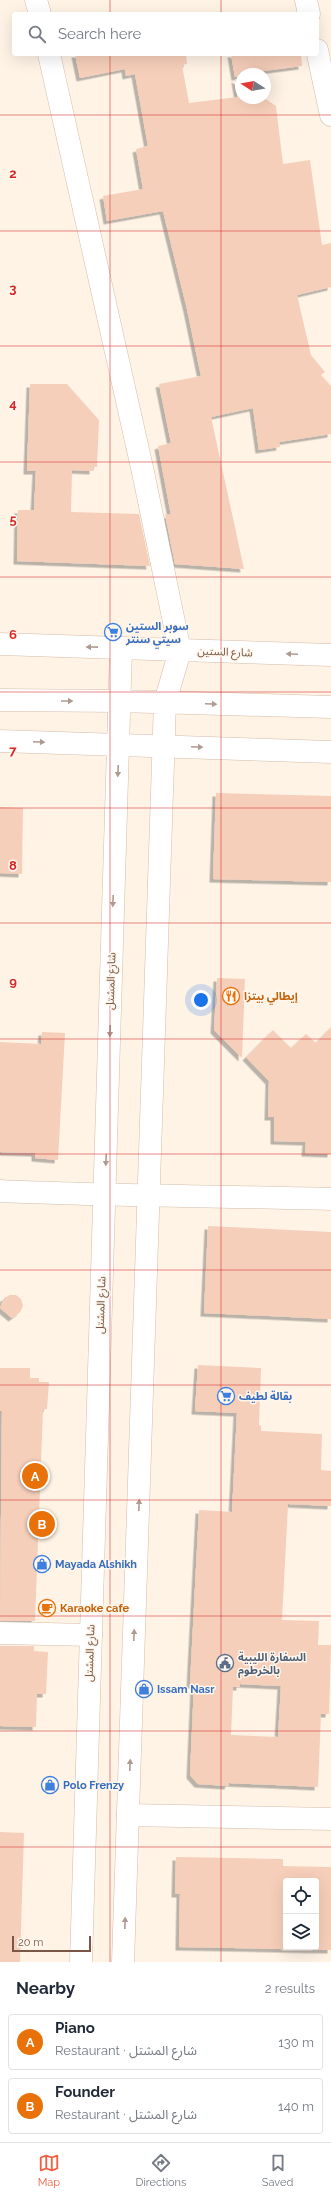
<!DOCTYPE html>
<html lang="en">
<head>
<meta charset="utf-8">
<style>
	body { margin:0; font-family:Raleway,"Noto Sans Arabic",sans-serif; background:#f6f6f7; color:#1f2937 }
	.controls { position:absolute; right:12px; bottom:12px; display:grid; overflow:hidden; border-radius:4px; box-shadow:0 4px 16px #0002 }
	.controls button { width:36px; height:36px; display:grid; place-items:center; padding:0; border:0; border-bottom:1px solid #e0e1e3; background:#fff; color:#1f2937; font:20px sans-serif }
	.compass { position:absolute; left:235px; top:68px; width:36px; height:36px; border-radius:50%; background:#fff; box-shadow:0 4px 16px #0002; rotate:281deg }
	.scale { position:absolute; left:12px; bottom:10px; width:79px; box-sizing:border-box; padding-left:4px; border:2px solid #7a5747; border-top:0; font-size:11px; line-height:14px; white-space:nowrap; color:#7a5747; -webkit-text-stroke:3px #fff7ed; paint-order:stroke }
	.you { position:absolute; left:201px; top:1000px; width:14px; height:14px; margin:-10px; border:3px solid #fff; border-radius:50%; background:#1a73e8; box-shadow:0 0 0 6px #1a73e833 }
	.badge { display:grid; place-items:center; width:26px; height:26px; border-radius:50%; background:#f25e40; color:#fff; font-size:13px; font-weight:700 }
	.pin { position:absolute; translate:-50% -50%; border:2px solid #fff; box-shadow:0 1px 4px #0006 }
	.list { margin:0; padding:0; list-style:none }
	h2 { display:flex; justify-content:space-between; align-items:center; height:52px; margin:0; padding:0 16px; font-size:17px }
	h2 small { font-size:13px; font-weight:400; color:#747a83 }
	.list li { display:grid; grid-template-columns:26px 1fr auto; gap:12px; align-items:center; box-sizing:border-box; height:56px; margin:0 8px 8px; padding:0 8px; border:1px solid #e0e1e3; border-radius:4px }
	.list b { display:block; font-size:15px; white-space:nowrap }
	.list p { margin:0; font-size:13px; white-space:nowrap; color:#747a83 }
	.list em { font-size:13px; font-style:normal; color:#747a83 }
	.icon { flex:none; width:22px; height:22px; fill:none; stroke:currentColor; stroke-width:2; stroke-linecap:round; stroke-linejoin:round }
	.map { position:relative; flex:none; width:331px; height:1962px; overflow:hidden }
	.search { position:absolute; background:#fff; box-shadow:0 4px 16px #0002; left:12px; right:12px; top:12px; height:44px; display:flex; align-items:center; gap:10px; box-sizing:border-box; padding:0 14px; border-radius:4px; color:#747a83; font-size:15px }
	.sheet { height:180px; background:#fff }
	nav { display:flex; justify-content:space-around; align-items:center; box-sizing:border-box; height:56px; border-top:1px solid #e0e1e3; background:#fff; font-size:11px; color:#747a83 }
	nav a { display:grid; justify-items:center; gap:2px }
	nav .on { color:#f25e40 }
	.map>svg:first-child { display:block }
	.building { fill:#f6cfba; fill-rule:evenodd; filter:url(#shadow) }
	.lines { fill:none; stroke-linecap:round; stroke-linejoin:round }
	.minor-casing { stroke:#d4bcac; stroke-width:23 }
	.tertiary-casing { stroke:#d4bcac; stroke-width:23 }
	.secondary-casing { stroke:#d7bba9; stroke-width:23 }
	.minor { stroke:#fff; stroke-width:22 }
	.tertiary { stroke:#fff; stroke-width:22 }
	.secondary { stroke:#fff; stroke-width:22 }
	.oneway { fill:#af9a91 }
	.grid { fill:none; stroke:#d62828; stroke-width:1; stroke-opacity:0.55 }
	.labels { text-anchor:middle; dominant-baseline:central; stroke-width:3; stroke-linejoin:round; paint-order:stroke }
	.shop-label { font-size:11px; font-weight:bold; fill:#366cbe; stroke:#fff7ed; text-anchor:start }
	.street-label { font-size:11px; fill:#7a5747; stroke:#fff7ed }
	.food-label { font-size:11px; font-weight:bold; fill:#c56008; stroke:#fff7ed; text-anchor:start }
	.service-label { font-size:11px; font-weight:bold; fill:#4e5e75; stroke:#fff7ed; text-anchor:start }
	.grid-label { font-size:13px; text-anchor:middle; font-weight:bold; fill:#d62828; stroke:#fff7ed; stroke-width:3; stroke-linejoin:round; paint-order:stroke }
</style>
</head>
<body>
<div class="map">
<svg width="331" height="1962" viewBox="0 0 331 1962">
	<defs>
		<filter id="shadow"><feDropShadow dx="-3.5" dy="3.5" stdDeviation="0" flood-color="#0004"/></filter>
	</defs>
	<rect width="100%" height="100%" fill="#fef3e5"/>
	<!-- building -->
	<path class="building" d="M75 54H186L187 64 182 65 189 103 238 97 235 79 241 83V98H264L276 106 283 164 310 160 322 245 331 243V287L297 295 311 355 325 372 321 375 331 386V434L279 442 280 447 259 450 253 408 211 417 244 569 175 564 165 514 171 515 158 446 171 443 159 384 201 376 187 309 163 211 107 221 103 196 143 189 136 149 148 146 135 74 126 76 125 69 80 78Z
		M231 54H301L302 66 241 74V76L235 77Z
		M30 384H67L99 420 97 467H93V471L72 470 71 512 139 514 150 566 17 561 18 510H34L36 471H27Z
		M216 793 331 796V882L213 879Z
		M0 807 23 808 22 874 0 873Z
		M217 978 245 979 242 1058 214 1030Z
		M331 1027V1154L305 1153 306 1142 274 1141V1117H268L269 1081 246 1057 273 1030 291 1048 306 1034 316 1043Z
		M42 1032 65 1033 58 1160 35 1158V1153L0 1152V1042L41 1044Z
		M208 1226 331 1232V1319L204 1313Z
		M10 1295H16L21 1299 23 1306 20 1312 12 1318 0 1308 4 1298Z
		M198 1365 261 1368 259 1425 261 1426V1431L322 1434 321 1470 331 1471V1506L288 1504 282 1620 319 1621 318 1645H331L329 1714H321L318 1787 229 1783 228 1786 198 1784 190 1775 194 1685H190L199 1510 232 1512 237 1413 195 1411ZM240 1684 281 1686 278 1737 231 1735 233 1687H240Z
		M0 1368H30V1378H39V1382H49L47 1409H43L35 1621H0L2 1411H0Z
		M0 1646H34V1651L48 1652 46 1694H37L36 1727 0 1726Z
		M0 1832 24 1833 20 1962H0Z
		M176 1857 283 1859V1866L331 1867V1950L179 1947 180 1894H175ZM286 1881H316V1947H286Z"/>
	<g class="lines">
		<!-- minor casing -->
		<g class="minor-casing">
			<path id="minor" d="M36 0 40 14
				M306 0 309 14
				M317 50 331 115
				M49 54 143 472 180 651
				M0 1191C110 1196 221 1196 331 1199
				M0 1633 91 1635
				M128 1815 331 1819"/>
		</g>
		<!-- tertiary casing -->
		<g class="tertiary-casing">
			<path id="tertiary" d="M0 741 331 752"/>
		</g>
		<!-- secondary casing -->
		<g class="secondary-casing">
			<path id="secondary" d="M0 644 331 655
				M0 700 119 701 331 707
				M81 1962 121 648
				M123 1962 165 702 180 651"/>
		</g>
		<!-- minor -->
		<use href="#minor" class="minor"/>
		<!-- tertiary -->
		<use href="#tertiary" class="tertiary"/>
		<!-- secondary -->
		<use href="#secondary" class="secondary"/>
	</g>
	<!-- one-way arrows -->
	<defs><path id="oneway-solid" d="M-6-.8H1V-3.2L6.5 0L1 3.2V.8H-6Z"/></defs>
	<g class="oneway">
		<use href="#oneway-solid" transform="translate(92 647) rotate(-179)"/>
		<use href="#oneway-solid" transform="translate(292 654) rotate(-178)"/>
		<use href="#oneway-solid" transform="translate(67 701)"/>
		<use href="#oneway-solid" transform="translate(211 704) rotate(2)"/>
		<use href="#oneway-solid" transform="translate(39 742) rotate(2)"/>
		<use href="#oneway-solid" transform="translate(197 747) rotate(2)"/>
		<use href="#oneway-solid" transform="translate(118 771) rotate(92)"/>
		<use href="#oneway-solid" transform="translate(113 901) rotate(92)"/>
		<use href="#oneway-solid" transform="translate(110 1031) rotate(92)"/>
		<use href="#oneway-solid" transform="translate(106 1160) rotate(92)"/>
		<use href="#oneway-solid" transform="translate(139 1505) rotate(-88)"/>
		<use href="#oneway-solid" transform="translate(134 1635) rotate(-88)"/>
		<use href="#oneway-solid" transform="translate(130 1765) rotate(-88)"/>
		<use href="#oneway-solid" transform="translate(125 1923) rotate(-88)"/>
	</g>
	<!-- grid -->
	<path class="grid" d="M110 0V14M221 0V14M110 54V1962M221 54V1962M0 115H331M0 231H331M0 346H331M0 462H331M0 577H331M0 692H331M0 808H331M0 923H331M0 1039H331M0 1154H331M0 1270H331M0 1385H331M0 1500H331M0 1616H331M0 1731H331M0 1847H331"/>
	<!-- icons -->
	<defs>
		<g id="supermarket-ring" transform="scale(0.9)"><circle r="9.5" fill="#fff7ed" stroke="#3f7fe0" stroke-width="1.5"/><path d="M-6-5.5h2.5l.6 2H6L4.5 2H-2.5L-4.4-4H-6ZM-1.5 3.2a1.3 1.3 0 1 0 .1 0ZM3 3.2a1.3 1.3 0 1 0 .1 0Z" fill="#3f7fe0"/></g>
		<g id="restaurant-ring" transform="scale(0.9)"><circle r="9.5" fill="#fff7ed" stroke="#e8710a" stroke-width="1.5"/><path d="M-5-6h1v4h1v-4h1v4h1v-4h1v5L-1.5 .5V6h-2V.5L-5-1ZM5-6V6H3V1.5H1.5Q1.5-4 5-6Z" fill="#e8710a"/></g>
		<g id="shop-ring" transform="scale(0.9)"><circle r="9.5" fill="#fff7ed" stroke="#3f7fe0" stroke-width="1.5"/><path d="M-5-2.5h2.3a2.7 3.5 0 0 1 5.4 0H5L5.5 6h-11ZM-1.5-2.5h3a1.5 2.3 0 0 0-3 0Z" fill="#3f7fe0"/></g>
		<g id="cafe-ring" transform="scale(0.9)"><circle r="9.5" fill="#fff7ed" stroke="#e8710a" stroke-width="1.5"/><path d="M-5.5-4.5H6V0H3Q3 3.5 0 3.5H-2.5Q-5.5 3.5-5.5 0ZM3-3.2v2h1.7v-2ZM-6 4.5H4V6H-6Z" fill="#e8710a"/></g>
		<g id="civic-ring" transform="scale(0.9)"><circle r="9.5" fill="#fff7ed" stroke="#5c6f8a" stroke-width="1.5"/><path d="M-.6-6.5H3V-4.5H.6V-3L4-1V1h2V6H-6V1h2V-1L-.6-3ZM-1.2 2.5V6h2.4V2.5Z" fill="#5c6f8a"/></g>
	</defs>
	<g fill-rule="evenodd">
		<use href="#supermarket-ring" x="113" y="632"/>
		<use href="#restaurant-ring" x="231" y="996"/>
		<use href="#supermarket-ring" x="226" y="1396"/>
		<use href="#shop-ring" x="42" y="1564"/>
		<use href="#cafe-ring" x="47" y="1608"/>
		<use href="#civic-ring" x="225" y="1663"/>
		<use href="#shop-ring" x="144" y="1689"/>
		<use href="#shop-ring" x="50" y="1785"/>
	</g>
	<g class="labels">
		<!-- shop labels -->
		<g class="shop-label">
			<text x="126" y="626">سوبر الستين<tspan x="126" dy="13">سيتي سنتر</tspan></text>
			<text x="239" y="1396">بقالة لطيف</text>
			<text x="55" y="1564">Mayada Alshikh</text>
			<text x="157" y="1689">Issam Nasr</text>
			<text x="63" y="1785">Polo Frenzy</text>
		</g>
		<!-- street labels -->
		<g class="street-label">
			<text transform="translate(225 652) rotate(2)">شارع الستين</text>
			<text transform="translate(111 981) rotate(-88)">شارع المشتل</text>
			<text transform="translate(101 1305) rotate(-88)">شارع المشتل</text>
			<text transform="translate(90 1653) rotate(-88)">شارع المشتل</text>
		</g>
		<!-- food labels -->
		<g class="food-label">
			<text x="244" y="996">إيطالي بيتزا</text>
			<text x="60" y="1608">Karaoke cafe</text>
		</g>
		<!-- service labels -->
		<g class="service-label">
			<text x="238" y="1657">السفارة الليبية<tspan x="238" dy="13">بالخرطوم</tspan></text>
		</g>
	</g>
	<g class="grid-label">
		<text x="13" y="178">2</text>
		<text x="13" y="293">3</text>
		<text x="13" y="408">4</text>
		<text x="13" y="524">5</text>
		<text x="13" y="639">6</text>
		<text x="13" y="755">7</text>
		<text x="13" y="870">8</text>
		<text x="13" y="986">9</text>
	</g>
</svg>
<div class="controls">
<button><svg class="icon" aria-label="locate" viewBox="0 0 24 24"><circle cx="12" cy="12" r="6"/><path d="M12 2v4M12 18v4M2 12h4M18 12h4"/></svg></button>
<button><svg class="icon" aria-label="layers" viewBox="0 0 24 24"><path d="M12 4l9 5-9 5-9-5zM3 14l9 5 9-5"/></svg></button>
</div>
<svg class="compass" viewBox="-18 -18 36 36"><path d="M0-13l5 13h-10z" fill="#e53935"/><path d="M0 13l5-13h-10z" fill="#747a83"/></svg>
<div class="scale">20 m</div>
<div class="you"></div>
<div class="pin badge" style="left:35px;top:1476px;background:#e8710a">A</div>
<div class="pin badge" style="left:42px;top:1524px;background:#e8710a">B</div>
<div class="search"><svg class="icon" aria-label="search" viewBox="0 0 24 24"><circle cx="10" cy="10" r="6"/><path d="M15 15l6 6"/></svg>Search here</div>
</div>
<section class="sheet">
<h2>Nearby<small>2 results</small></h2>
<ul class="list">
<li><span class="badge" style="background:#e8710a">A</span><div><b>Piano</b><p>Restaurant · شارع المشتل</p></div><em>130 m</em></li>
<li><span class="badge" style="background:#e8710a">B</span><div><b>Founder</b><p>Restaurant · شارع المشتل</p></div><em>140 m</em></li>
</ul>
</section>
<nav>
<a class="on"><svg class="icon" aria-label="map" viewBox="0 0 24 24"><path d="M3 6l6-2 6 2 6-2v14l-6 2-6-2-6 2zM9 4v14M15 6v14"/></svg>Map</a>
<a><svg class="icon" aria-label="directions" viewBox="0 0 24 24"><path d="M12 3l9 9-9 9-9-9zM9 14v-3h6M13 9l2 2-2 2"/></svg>Directions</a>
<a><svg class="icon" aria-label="saved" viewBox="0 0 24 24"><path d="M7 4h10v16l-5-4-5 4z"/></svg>Saved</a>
</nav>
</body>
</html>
